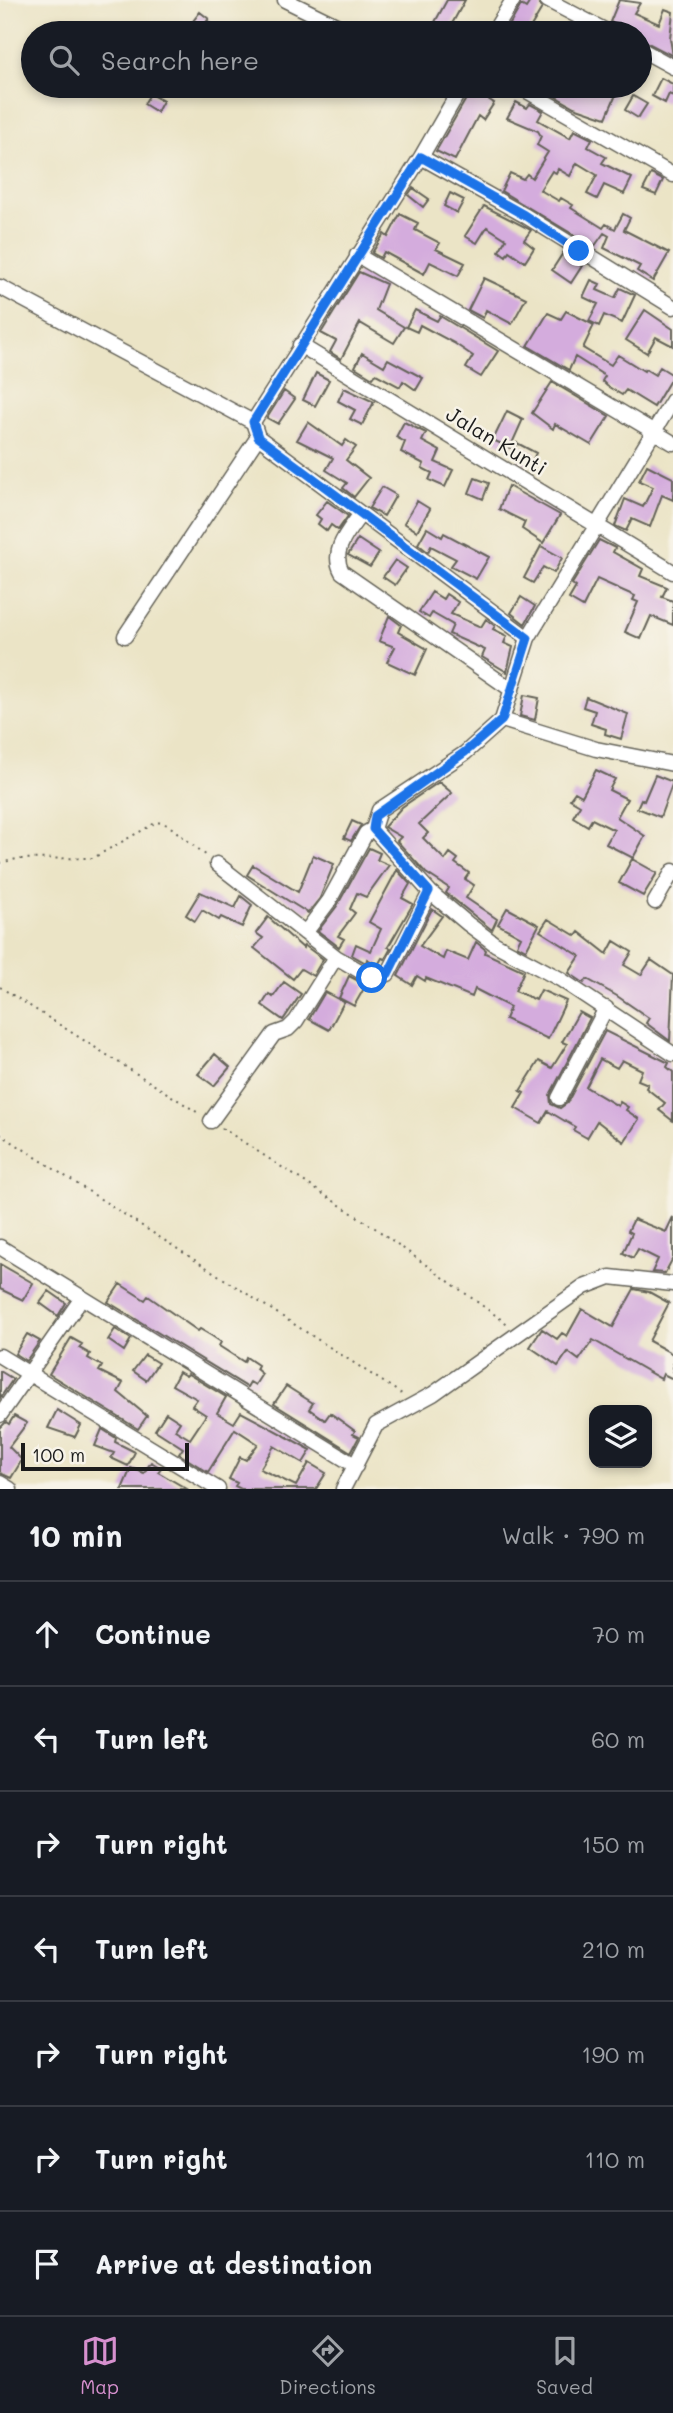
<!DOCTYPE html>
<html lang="en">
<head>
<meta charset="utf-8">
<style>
	body { margin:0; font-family:Mali,sans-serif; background:#20242c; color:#f1f3f6 }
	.controls { position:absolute; right:21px; bottom:21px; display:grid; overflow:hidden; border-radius:14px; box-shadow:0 4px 10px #0003 }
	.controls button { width:63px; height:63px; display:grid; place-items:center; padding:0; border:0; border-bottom:2px solid #363941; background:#171b24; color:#f1f3f6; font:35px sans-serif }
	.scale { position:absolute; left:21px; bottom:18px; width:168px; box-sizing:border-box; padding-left:7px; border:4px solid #1c1c1c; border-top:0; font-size:19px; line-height:24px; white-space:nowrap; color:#1c1c1c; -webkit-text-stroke:5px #f7f3e8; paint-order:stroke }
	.stop { position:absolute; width:21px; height:21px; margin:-16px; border:5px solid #1a73e8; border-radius:50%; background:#fff }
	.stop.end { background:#1a73e8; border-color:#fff; box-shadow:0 2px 7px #0008 }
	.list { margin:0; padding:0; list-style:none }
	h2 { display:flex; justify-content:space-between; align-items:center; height:91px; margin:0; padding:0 28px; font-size:30px }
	h2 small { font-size:23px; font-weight:400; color:#9ea1a6 }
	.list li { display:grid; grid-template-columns:46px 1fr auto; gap:21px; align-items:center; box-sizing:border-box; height:105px; padding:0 28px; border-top:2px solid #363941 }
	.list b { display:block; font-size:26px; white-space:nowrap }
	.list em { font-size:23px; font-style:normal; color:#9ea1a6 }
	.icon { flex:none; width:38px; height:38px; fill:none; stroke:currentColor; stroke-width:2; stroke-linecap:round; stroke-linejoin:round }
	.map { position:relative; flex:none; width:673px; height:1489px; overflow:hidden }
	.search { position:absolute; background:#171b24; box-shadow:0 4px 10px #0003; left:21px; right:21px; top:21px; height:77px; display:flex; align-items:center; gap:18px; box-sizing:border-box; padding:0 24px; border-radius:38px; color:#9ea1a6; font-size:26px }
	.sheet { height:826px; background:#171b24 }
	nav { display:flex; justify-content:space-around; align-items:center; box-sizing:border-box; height:98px; border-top:2px solid #363941; background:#171b24; font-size:19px; color:#9ea1a6 }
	nav a { display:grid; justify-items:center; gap:4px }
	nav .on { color:#d690ce }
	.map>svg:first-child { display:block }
	.building { fill:#d4acdd }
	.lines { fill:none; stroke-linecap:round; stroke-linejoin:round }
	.minor-casing { stroke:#646258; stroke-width:17 }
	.path { stroke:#646258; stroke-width:2; stroke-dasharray:2 5; stroke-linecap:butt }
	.minor { stroke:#fff; stroke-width:14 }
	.route { stroke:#1a73e8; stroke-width:9 }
	.labels { text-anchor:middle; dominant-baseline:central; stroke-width:5; stroke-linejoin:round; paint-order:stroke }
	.street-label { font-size:21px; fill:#1c1c1c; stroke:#f7f3e8 }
</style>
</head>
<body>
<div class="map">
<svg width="673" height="1489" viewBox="0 0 673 1489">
	<rect width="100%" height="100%" fill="#f7f3e8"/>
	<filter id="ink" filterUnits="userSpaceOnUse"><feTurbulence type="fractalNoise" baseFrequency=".0143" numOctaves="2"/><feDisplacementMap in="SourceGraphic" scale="14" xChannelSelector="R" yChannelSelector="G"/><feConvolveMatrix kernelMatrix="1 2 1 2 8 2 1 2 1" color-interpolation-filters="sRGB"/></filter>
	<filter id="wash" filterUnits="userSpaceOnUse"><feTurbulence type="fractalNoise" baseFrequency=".00686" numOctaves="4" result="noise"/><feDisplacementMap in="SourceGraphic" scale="28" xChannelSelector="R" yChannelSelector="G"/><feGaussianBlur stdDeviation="1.57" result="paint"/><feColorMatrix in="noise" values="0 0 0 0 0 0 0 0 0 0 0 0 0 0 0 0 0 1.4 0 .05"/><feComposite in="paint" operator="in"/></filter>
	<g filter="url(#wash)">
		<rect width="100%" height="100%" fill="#ebe4c6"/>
		<g id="blocks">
			<!-- building -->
			<path class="building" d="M447 0H465L447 33H429Z
				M531 0 538 1 542 8 527 33H505L521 5 526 8Z
				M619 0 640 3 634 13 659 24 665 9 673 12 670 38 673 56 640 39V33H632L610 22Z
				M200 12 209 19 207 21 223 33H193L187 29Z
				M661 78 673 84V96L669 94 665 103 652 96Z
				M548 86H608L618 90 606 118 574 107 546 91Z
				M470 92 477 96 479 93 494 103 483 120 478 116 455 160 436 151Z
				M150 94 163 101 157 112 144 104Z
				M633 96 647 104 638 118 625 110Z
				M516 102 527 108 530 104 543 111 538 120 570 138 574 130 592 139 588 147 606 157 602 163 632 178 624 194 604 185 597 199 587 194 597 175 577 163 570 176 558 169 556 173 552 171 540 190 559 201 561 198 573 205 571 208 603 228 606 224 615 229 623 214 630 218 624 230 669 253 653 281 637 271 640 266 604 248 609 236 604 233 594 247 501 191 510 173 523 179 527 174 532 178 548 152 537 145 541 136 538 131 507 118Z
				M651 174 663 180 656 195 643 190Z
				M413 188 429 199 423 207 408 195Z
				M450 193 464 200 457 213 444 206Z
				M484 206 531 230 524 240 534 248 525 262 509 251 506 256 499 251 506 239 487 227 477 243 465 236Z
				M400 214 418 223 415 230 440 243 436 249 465 263 458 276 430 262 424 274 384 252 381 258 372 253 384 234 388 237Z
				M563 253 582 266 571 283 552 270Z
				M359 272 386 284 376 310 404 327 394 343 360 323 341 359 330 352 336 341 321 333Z
				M484 278 526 298 512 324 486 310 483 318 468 310Z
				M591 280 600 284 597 290 615 298 620 288 635 295 622 323 604 315 599 326 589 321 598 304 583 297Z
				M415 310 437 321 440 316 498 351 481 377 466 368 473 356 454 343 420 325 417 332 406 327Z
				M645 310 673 329V346L656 337 647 353 626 340Z
				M566 311 594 325 583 348 611 365 618 355 644 371 645 369 655 375 660 367 673 375 654 407 626 390 622 395 607 386 602 381 605 376 575 357 569 370 528 346 548 313 561 319Z
				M362 353 384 366 388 359 423 378 416 390 403 381 400 387 376 374 373 378 355 367Z
				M316 373 329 380 315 406 303 400Z
				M552 382 609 416 591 445 555 424 553 429 532 413Z
				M344 388 374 402 362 425 350 419 355 410 338 401Z
				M284 391 295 399 278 424 267 418Z
				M507 411 523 419 510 448 493 440Z
				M308 422 342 446 346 440 356 447 346 460 369 478 354 497 343 488 347 483 326 470 333 458 297 440Z
				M404 422 426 433 422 441 440 451 435 462 453 470 445 487 429 480 432 473 422 468 424 464 401 452 405 442 396 437Z
				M517 443 536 453 530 466 518 460 520 456 513 452Z
				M647 465 673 478V500L662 495 650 527 632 519 626 531 615 526 625 499 643 507 653 487 639 481Z
				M475 478 489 483 483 499 469 493Z
				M508 486 560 515 543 543 522 529 525 522 499 509Z
				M382 487 396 495 384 516 369 508Z
				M327 501 348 516 338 530 331 525 327 531 318 524 321 519 316 515Z
				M417 501 430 509 417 531 404 523Z
				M427 528 442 537 444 533 489 557 476 579 451 566 456 559 431 546 428 552 418 544Z
				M358 539 379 553 370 567 348 555Z
				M599 540 615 548 613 552 643 569 640 576 667 587 662 597 673 601V625L651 616 641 639 625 632 638 602 633 600 635 596 597 579 583 607 569 599 576 587 572 584Z
				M541 546 562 558 554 573 543 567 533 583 524 578Z
				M395 560 407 568 395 585 383 577Z
				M432 592 443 599 446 594 458 602 451 614 481 627 486 619 495 626 493 629 507 636 504 643 513 647 507 672 482 657 485 650 449 634 453 625 432 613 429 618 419 612Z
				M521 597 535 606 525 624 511 613Z
				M389 616 401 625 398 632 427 649 415 675 387 662 395 647 379 641Z
				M524 695 539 698 535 720 520 716Z
				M586 697 628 714 621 739 605 734 606 729 591 724 595 711 583 707Z
				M596 770 615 779 609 790 627 799 617 817 645 836 633 858 606 844 614 830 592 819 588 826 573 817 580 805 570 799 575 792 582 796Z
				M655 775 673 782 660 817 637 808 641 799 644 801Z
				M439 782 452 793 419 824 428 833 423 838 445 860 450 853 458 859 455 863 469 873 465 879 474 885 466 898 497 919 492 930 446 893 449 888 426 873 397 841 401 837 384 827 402 807Z
				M352 821 361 825 351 841 344 838Z
				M369 848 380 853 377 860 389 865 366 897 357 893 350 909 355 913 338 936 344 939 339 947 318 931 337 906Z
				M313 855 334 864 320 898 308 913 247 875 253 865 298 892Z
				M632 859 657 873 643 896 619 883Z
				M397 870 410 884 402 898 413 904 388 947 391 948 385 959 382 958 378 965 367 959 366 963 352 955 356 944 371 951 381 929 369 922Z
				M200 892 235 908 241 896 252 905 242 927 221 917 219 920 202 910 195 921 186 915Z
				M507 908 539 925 526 950 517 945 521 937 498 924Z
				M432 909 442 916 420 946 443 959 446 951 468 960 476 942 486 950 485 953 524 971 515 991 536 1000 541 990 566 1001 548 1039 505 1019 510 1007 475 989 472 997 426 978 425 981 417 976 412 985 398 976Z
				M268 917 303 948 304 945 323 959 313 976 301 969 293 979 254 948 263 938 256 933Z
				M548 919 576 936 579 932 607 954 614 941 632 952 624 965 641 975 651 960 673 975 670 1041 646 1023 649 1018 617 996 587 979 584 983 569 973 580 956 540 931Z
				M349 976 366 985 354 1006 339 998Z
				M284 982 301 994 283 1020 262 1005 269 994 273 997Z
				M325 992 344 1002 329 1030 309 1019Z
				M579 1012 590 1018 550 1095 551 1104 560 1108 567 1103 605 1031 669 1063 667 1067 673 1072V1121L659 1110 665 1103 646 1088 648 1084 638 1080 642 1070 622 1060 617 1068 600 1059 586 1087 618 1106 620 1102 628 1107 626 1110 639 1119 624 1142 597 1121 587 1138 573 1130 575 1127 548 1111 541 1123 515 1108 524 1093 520 1091 539 1061 552 1068 567 1044 562 1042Z
				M215 1054 230 1067 214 1086 198 1074Z
				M673 1217V1258L665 1273 652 1272 658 1259 638 1249 633 1258 623 1253 632 1233 628 1231 634 1219 666 1232Z
				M0 1264 33 1283 23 1300 0 1289Z
				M120 1284 145 1300 148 1296 198 1331 200 1329 212 1336 221 1342 219 1346 244 1362 246 1357 258 1365 256 1369 262 1374 255 1385 250 1382 247 1387 108 1302Z
				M634 1289 649 1292 669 1303 649 1341 673 1354V1379L663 1374 661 1379 593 1340 579 1360 568 1352 558 1366 530 1347 542 1329 557 1339 562 1333 567 1336 582 1309 613 1327Z
				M49 1291 66 1303 58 1316 40 1303Z
				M115 1329 131 1339 124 1351 108 1340Z
				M27 1334 40 1341 26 1361 15 1354Z
				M71 1338 82 1344 79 1348 90 1354 88 1358 102 1366 99 1371 123 1383 118 1392 147 1416 138 1429 49 1374Z
				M145 1355 158 1363 146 1380 133 1371Z
				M0 1371 13 1379 0 1398Z
				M179 1372 186 1376 188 1374 226 1397 217 1413 234 1423 241 1412 311 1450 303 1463 274 1446 260 1469 296 1486 309 1463 326 1473 316 1489H241L235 1486 237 1483 229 1479 240 1457 246 1460 258 1444 235 1429 208 1472 179 1454 183 1448 155 1430 166 1413 180 1422 175 1430 190 1439 206 1415 192 1406 197 1399 172 1385Z
				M286 1386 313 1403 309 1409 325 1420 330 1413 355 1431 353 1434 359 1437 351 1452 274 1404Z
				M57 1410 81 1425 75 1437 48 1428Z
				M14 1416 27 1423 9 1447 22 1460 11 1478 0 1473V1428L6 1422 9 1424Z
				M102 1429 116 1438 115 1442 135 1452 128 1466 111 1458 114 1453 95 1446Z
				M151 1462 161 1468 158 1472 187 1489H122L131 1468 144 1473Z"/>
		</g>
	</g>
	<g filter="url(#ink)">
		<use href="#blocks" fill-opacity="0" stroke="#646258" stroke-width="2"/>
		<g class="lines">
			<!-- minor casing -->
			<g class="minor-casing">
				<path id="minor" d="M285 0 352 33
					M547 0 610 33
					M493 33 513 0
					M640 49 673 67
					M462 86 421 157 253 422 258 437 528 638
					M518 86 673 175
					M421 157 524 215 673 307
					M357 255 673 443
					M0 287 253 422
					M300 345 673 572
					M673 400 528 638 502 720 465 753 379 810 373 829 430 892 468 924 495 944 560 979 673 1054
					M360 515C348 532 330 551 342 572L512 690
					M125 636 258 437
					M502 720 596 749 673 764
					M217 864 336 957 372 978 388 974 430 892
					M655 902 673 871
					M305 933 329 901 366 833 373 829
					M559 1098 606 1008
					M211 1121 274 1034 288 1029 296 1021 336 957
					M0 1247 356 1466
					M0 1356 218 1489
					M0 1415 82 1298
					M0 1483 10 1489
					M343 1489 376 1425 433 1394 584 1287 610 1277 673 1284"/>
			</g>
			<!-- path -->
			<path class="path" d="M0 863 17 859 93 858 157 822 168 825 207 856
				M0 987 200 1114
				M222 1128 375 1228 509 1325
				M0 1134 405 1396"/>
			<!-- minor -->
			<use href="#minor" class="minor"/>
		</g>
	</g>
	<g class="lines" filter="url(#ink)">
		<!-- route -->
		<path class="route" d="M372 978 388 974 429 891 373 829 375 816 465 752 502 720 528 638 258 437 253 422 421 157 524 215 579 251"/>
	</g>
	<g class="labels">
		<!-- street labels -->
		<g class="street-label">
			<text transform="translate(497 440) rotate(31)">Jalan Kunti</text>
		</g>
	</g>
</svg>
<div class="controls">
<button><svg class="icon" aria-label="layers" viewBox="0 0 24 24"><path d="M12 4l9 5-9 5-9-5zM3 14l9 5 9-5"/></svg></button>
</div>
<div class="scale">100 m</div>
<div class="stop" style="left:372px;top:978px"></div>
<div class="stop end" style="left:579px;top:251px"></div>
<div class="search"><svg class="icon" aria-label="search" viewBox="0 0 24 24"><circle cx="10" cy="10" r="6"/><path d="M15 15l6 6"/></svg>Search here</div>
</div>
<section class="sheet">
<h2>10 min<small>Walk · 790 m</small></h2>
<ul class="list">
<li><svg class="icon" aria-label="ahead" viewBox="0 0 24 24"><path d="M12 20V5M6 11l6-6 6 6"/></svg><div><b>Continue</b></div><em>70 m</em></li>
<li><svg class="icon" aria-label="left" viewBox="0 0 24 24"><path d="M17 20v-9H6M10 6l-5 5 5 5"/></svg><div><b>Turn left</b></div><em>60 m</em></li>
<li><svg class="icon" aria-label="right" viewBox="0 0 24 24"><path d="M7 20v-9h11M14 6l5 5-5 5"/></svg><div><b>Turn right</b></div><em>150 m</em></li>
<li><svg class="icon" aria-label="left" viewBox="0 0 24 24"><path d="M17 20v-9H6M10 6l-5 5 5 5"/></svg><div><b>Turn left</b></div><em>210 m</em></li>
<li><svg class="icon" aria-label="right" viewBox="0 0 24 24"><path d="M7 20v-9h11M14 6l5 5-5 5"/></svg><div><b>Turn right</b></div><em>190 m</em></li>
<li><svg class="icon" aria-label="right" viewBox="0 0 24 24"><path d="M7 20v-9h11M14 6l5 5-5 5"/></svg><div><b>Turn right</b></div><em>110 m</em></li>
<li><svg class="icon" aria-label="arrive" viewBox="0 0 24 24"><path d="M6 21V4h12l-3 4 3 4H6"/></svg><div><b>Arrive at destination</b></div></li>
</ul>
</section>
<nav>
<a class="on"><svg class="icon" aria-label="map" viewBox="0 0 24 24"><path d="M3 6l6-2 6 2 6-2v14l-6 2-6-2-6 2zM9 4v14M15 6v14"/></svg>Map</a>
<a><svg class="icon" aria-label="directions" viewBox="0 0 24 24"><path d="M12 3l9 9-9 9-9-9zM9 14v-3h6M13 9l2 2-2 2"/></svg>Directions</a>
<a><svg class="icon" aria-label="saved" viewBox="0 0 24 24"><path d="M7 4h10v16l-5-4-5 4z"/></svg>Saved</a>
</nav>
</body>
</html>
